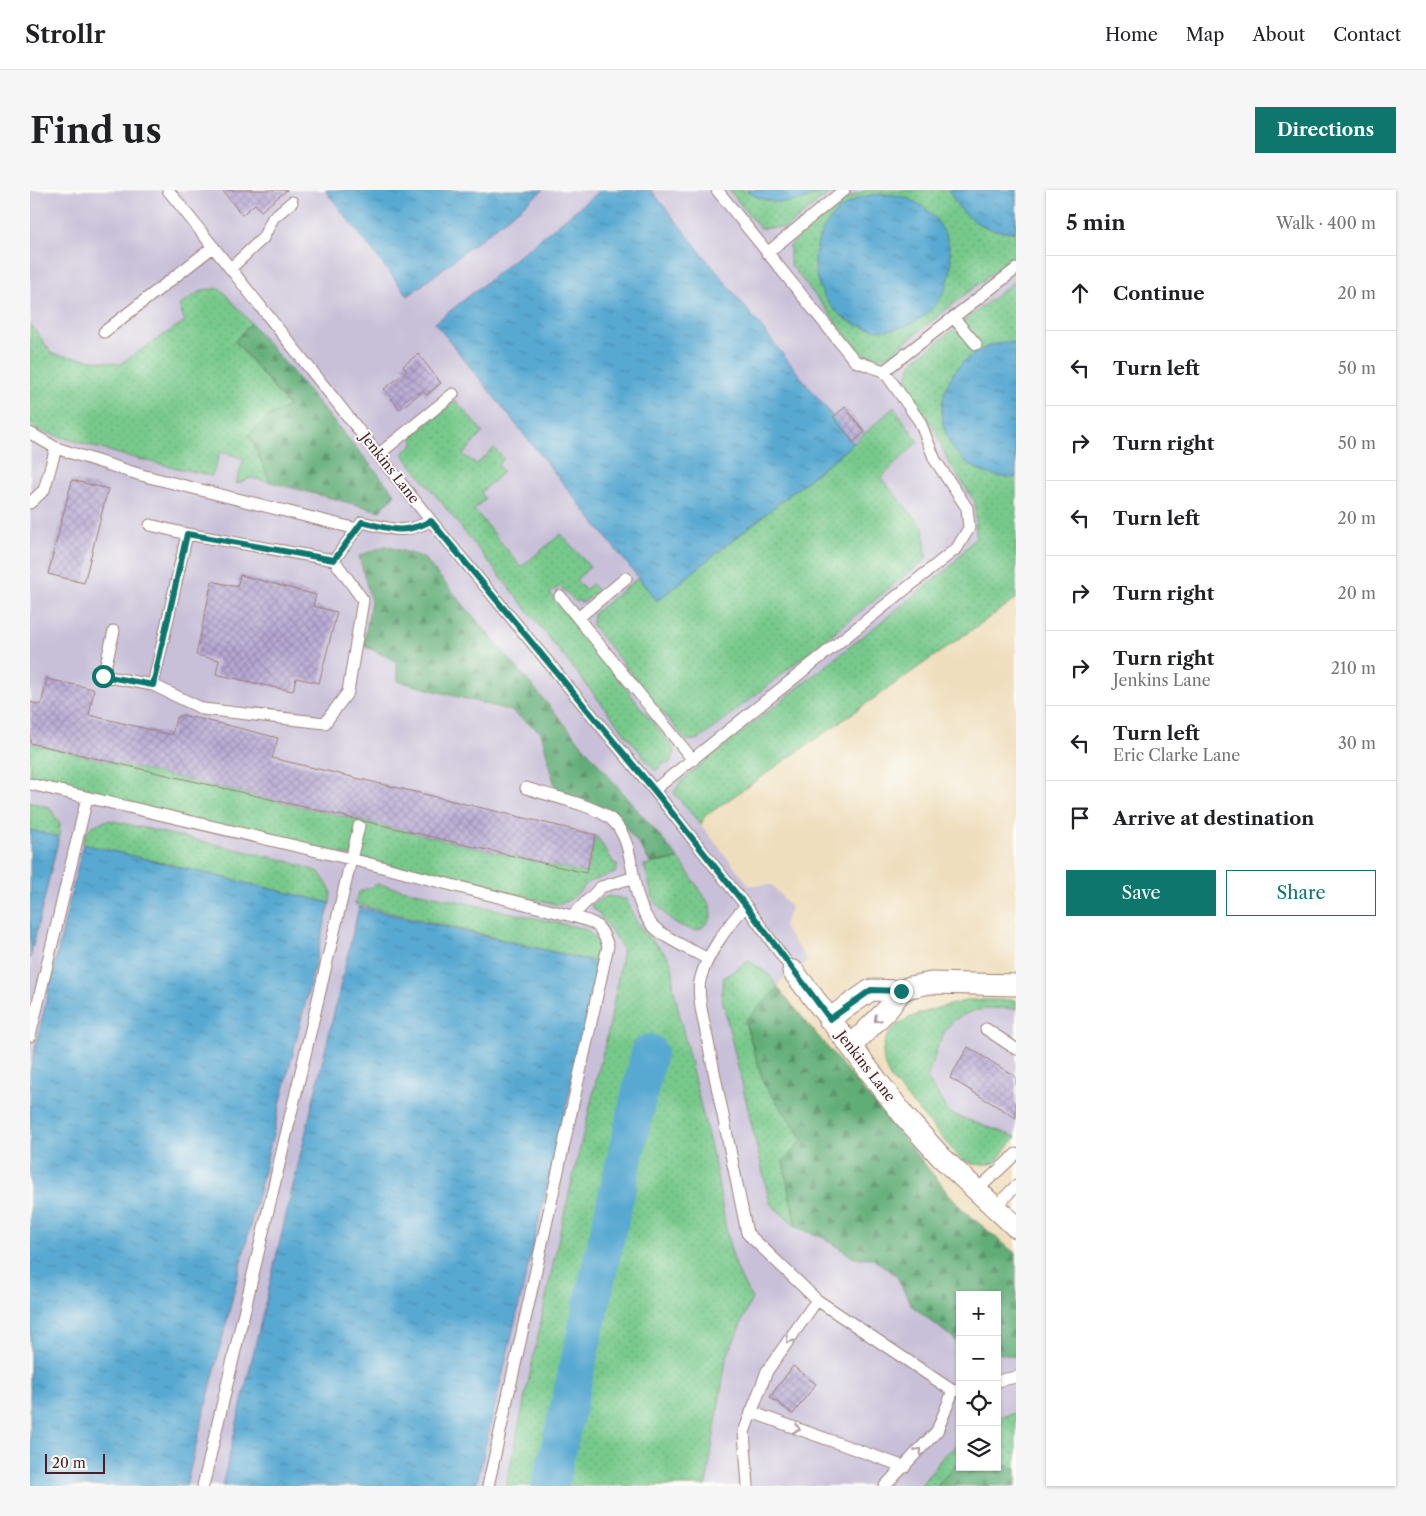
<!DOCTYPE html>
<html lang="en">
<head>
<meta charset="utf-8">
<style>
	body { margin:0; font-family:"Libre Caslon Text",serif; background:#f6f6f6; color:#202124 }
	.controls { position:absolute; right:15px; bottom:15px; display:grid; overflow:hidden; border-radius:0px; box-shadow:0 1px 4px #0004 }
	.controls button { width:45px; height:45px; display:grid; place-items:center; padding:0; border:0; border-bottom:1px solid #e0e0e0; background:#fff; color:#202124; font:25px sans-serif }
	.scale { position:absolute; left:15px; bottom:12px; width:60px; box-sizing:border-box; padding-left:5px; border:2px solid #4a1f2b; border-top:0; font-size:14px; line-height:18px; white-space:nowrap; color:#4a1f2b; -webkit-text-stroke:4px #fdfcf7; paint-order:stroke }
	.stop { position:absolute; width:15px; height:15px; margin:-11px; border:4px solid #0f766e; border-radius:50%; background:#fff }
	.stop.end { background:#0f766e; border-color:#fff; box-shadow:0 1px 5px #0008 }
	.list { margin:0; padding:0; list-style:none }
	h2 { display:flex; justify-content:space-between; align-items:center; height:65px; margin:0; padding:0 20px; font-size:21px }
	h2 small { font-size:16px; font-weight:400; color:#757577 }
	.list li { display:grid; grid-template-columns:32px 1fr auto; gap:15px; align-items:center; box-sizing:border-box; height:75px; padding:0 20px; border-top:1px solid #e0e0e0 }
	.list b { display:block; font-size:19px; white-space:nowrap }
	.list p { margin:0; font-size:16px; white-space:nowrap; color:#757577 }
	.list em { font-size:16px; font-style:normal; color:#757577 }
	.actions { display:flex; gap:10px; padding:15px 20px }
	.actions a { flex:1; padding:11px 0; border:1px solid #0f766e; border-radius:0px; text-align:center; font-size:18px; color:#0f766e }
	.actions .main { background:#0f766e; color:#fff }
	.icon { flex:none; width:28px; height:28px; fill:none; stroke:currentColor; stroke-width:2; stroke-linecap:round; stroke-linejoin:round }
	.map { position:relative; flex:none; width:986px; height:1296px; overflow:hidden; border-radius:0px }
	header { display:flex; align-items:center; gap:30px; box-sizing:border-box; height:70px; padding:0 25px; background:#fff; border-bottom:1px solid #e0e0e0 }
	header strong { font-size:24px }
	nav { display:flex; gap:28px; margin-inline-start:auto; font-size:18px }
	.intro { display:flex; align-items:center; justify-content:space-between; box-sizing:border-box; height:120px; padding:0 30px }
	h1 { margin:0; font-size:35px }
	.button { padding:12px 22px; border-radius:0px; background:#0f766e; color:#fff; font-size:18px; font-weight:700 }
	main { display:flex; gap:30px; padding:0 30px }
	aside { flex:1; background:#fff; border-radius:0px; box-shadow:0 1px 4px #0004 }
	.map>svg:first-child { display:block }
	.industrial { fill:#c8bfd8 }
	.grass { fill:url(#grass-dots); stroke:#60745b }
	.forest { fill:url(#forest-firs); stroke:#566651 }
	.water { fill:url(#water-ripples); stroke:#51647e }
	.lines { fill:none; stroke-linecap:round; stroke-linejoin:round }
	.river { stroke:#58a9d2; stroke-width:36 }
	.building { fill:url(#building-cross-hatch) }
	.lane-casing { stroke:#9c7e74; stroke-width:13 }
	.street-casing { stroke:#9c7e74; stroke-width:23 }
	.lane { stroke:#fff; stroke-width:11 }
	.street { stroke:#fff; stroke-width:21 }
	.oneway { stroke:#ae9aa0 }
	.route { stroke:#0f766e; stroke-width:6 }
	.labels { text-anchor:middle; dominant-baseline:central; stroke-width:4; stroke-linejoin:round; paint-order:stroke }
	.street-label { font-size:14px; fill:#4a1f2b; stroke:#fdfcf7 }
</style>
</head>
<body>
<header>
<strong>Strollr</strong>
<nav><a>Home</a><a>Map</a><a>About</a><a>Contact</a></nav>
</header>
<div class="intro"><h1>Find us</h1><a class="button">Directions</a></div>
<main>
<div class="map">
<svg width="986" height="1296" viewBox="0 0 986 1296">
	<defs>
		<pattern id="grass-dots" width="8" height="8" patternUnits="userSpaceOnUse" patternTransform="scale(1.25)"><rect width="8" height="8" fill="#77c98b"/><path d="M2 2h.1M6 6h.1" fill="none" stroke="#68ac78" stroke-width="1.8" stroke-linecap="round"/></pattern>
		<pattern id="forest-firs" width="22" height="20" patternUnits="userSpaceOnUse" patternTransform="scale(1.25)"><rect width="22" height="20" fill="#61ad77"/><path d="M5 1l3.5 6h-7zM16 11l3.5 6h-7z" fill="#528c62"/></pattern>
		<pattern id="water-ripples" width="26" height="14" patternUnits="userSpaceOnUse" patternTransform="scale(1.25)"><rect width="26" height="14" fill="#58a9d2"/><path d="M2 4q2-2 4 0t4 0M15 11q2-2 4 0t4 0" fill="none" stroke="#4b89ab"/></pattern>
		<pattern id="building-cross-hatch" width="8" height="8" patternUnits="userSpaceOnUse" patternTransform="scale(1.25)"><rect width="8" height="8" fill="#b5a7d3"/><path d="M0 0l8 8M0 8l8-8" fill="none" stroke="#9587ab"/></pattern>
	</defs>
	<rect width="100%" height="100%" fill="#fdfcf7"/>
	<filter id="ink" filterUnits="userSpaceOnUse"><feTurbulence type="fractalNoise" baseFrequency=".02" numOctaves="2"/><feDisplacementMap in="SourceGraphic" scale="10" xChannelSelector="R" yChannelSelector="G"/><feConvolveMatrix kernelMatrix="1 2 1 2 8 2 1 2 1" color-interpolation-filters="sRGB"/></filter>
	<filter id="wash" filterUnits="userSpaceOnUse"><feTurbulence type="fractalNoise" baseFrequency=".0096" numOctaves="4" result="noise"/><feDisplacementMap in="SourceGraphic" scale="20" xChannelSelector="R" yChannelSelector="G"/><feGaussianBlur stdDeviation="1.12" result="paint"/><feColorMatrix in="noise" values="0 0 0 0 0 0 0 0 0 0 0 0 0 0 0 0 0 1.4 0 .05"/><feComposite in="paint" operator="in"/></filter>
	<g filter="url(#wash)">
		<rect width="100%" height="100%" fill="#efdebd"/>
		<!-- industrial -->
		<path class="industrial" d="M0 0H986V409L674 627 671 635 719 695H742L761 718 753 737 778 771 750 791 748 798 932 1019 986 1064V1223L967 1228V1105H930V1254L915 1264 890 1296H676L696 1169 718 1117 581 833 531 1037 476 1296H0Z
			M963 818 986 819V947L919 923 897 888 915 840 927 827Z"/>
		<!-- grass -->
		<path class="grass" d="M699 0H803L756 38H730Z
			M836 0H986V64L859 165 848 168 830 162 760 74V56C781 33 807 11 836 0Z
			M986 90V409L674 627 671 635 644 603 653 589 919 378 946 347 945 312 918 271 905 240 881 206 878 185 882 172Z
			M190 98 221 133 205 151 259 217 240 225 219 244 240 292 221 288 206 294 214 268 190 262 182 286 96 266 7 240 0 233V133L22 164 90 174 155 131 149 116 172 100Z
			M426 211 453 242 433 265 447 274 464 258 474 269 468 275 473 282 451 302 455 309 444 319 491 377 531 344 560 377 546 390 555 400 562 394 568 401 554 412 545 411 530 396 520 403 643 558 645 563 639 574 636 572 625 581 372 263 385 253 381 247Z
			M864 217 888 252 851 288 894 339 896 369 670 549 656 551 562 435 563 424 608 388 627 411 824 253Z
			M0 553 556 683 566 645 584 673 588 675 585 683 559 692 541 709 529 715 0 591Z
			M0 612 19 617 30 634 29 647 0 640Z
			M79 630 257 671 289 682 301 700 300 713 53 654C55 637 63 635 79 630Z
			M649 669 680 715 681 728 672 738 664 741 644 733 624 712 614 675Z
			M348 694 556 739 570 754V773L325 714 329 702Z
			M578 706 596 709C601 718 604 729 610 737 627 762 646 759 643 795 655 852 669 909 683 966 694 1013 694 1067 722 1108L696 1169 676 1296H476L531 1037 580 833 593 759 570 725 560 715Z
			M719 771 739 784 748 798 715 832 734 894 773 949 753 972 766 1037 740 1013 691 804 694 787Z
			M939 810H986V819C963 817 928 818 915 841 907 855 903 873 897 888L919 923 986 947 965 973C948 976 939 976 926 964L860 888C831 829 899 821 939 810Z
			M986 1223V1279L967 1273V1228Z
			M930 1254V1270L907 1296H890L915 1264Z"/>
		<!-- forest -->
		<path class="forest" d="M221 133 365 304 350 321 240 292 219 244 240 225 259 216 205 151Z
			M355 356 393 367 649 669 620 673 613 660 582 620 526 600 511 542 481 521 368 491 366 471 334 456 341 411 329 366Z
			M748 798 932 1019 986 1064V1167L967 1163V1105H930L929 1153 881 1115 866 1085 842 1068H824L796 1049 766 1037 753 972 773 949 734 894 715 831Z
			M929 1270 930 1277H967V1273L986 1279V1296H907Z"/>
		<!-- water -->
		<path class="water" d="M295 0H513L378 106Z
			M571 0H621L824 253 627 411 405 133Z
			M716 0H794C771 15 739 18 716 0Z
			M919 0H986V42C956 43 931 28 919 0Z
			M785 72a68 68 0 1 1 136 0a68 68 0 1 1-136 0Z
			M969 153H986V287L983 288C896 285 886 175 969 153Z
			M0 640 29 647 0 768Z
			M53 654 300 713 156 1296H0V880Z
			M329 717 570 773 446 1296H192Z"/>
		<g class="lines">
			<!-- river -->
			<path class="river" d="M520 1296 619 862"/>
		</g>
		<g id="blocks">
			<!-- building -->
			<path class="building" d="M192 0H257L231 21 225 14 212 25Z
				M388 164 411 193 396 205 393 201 370 219 354 199 377 181 373 176Z
				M815 217 835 242 823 252 803 227Z
				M42 290 78 299 54 393 18 384Z
				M210 385 286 405 283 416 307 422 289 493 266 488 263 501 233 495 186 484 189 470 166 465 182 391 207 397Z
				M17 489 64 499 59 525 142 545 146 528 152 525 201 536 248 548 242 568 566 645 556 683 0 553V512L11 515Z
				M938 857 986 887V928L920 888Z
				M763 1176 786 1194 763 1224 740 1207Z"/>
		</g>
	</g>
	<g filter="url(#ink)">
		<use href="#blocks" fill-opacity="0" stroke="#9c7e74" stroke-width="1"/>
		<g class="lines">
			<!-- lane casing -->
			<g class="lane-casing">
				<path id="lane" d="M138 0 401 331 624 600 716 716 763 781
					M737 63 814 0
					M201 78 233 48 243 28 262 12
					M924 128 946 154
					M74 142 183 57
					M854 181 986 79
					M0 243 26 258 111 285 327 339
					M349 264 423 204
					M0 313 14 300 26 258
					M120 335 157 344
					M304 370 333 410 318 502 295 533 173 519 123 495 157 344 304 370 332 332C362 339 372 345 401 331
					M530 406 663 570
					M548 428 596 388
					M84 441 73 486 123 495
					M0 594 321 669 542 726C566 733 570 733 578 756L458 1296
					M496 598C517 605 567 616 582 630 609 655 596 704 622 735 634 748 663 761 678 769
					M624 600 927 358 939 338 937 318 905 270 890 232 854 181 825 171 687 0
					M716 716C699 733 675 767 670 791 668 799 670 809 671 818L717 1043 787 1110 923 1201 930 1200
					M542 726 571 697 602 688
					M956 839 986 859
					M0 846 57 608
					M946 1001 986 964
					M964 1018 986 996
					M967 1191 986 1187
					M721 1222 875 1277
					M173 1296 329 636
					M718 1296 714 1242 737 1181 787 1110
					M855 1296 907 1241 923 1201"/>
			</g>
			<!-- street casing -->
			<g class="street-casing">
				<path id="street" d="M763 781 875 927 911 967 986 1037
					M799 829 841 800 871 801 880 797 901 793 986 795
					M821 856 858 819 871 801"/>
			</g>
			<!-- lane -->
			<use href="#lane" class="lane"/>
			<!-- street -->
			<use href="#street" class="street"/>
		</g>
		<!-- one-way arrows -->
		<defs><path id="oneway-chevron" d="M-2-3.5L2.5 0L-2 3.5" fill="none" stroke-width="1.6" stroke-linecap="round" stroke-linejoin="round" transform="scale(1.25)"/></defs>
		<g class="oneway">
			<use href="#oneway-chevron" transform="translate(847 829) rotate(135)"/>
			<use href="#oneway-chevron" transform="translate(759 1150) rotate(125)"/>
			<use href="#oneway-chevron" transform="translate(767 1239) rotate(20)"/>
			<use href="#oneway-chevron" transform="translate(889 1261) rotate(-49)"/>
		</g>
	</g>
	<g class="lines" filter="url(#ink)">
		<!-- route -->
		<path class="route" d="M73 486 123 495 157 344 304 370 332 332C362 339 372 345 401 331L624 600 716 716 800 829 841 800 871 801"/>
	</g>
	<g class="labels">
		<!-- street labels -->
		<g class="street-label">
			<text transform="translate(360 278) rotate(52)">Jenkins Lane</text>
			<text transform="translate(836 876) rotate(52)">Jenkins Lane</text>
		</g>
	</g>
</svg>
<div class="controls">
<button>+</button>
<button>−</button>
<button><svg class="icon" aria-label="locate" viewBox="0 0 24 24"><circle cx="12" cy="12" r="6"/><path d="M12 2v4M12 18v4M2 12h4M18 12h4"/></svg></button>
<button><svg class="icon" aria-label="layers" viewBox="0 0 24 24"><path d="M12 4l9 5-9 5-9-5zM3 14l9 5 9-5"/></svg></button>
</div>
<div class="scale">20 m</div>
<div class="stop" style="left:73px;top:486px"></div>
<div class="stop end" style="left:871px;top:801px"></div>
</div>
<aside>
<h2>5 min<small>Walk · 400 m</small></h2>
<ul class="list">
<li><svg class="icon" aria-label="ahead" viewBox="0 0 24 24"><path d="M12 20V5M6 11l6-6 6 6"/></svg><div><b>Continue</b></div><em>20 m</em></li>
<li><svg class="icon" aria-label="left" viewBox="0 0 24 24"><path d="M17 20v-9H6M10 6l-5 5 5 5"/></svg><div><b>Turn left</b></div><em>50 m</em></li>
<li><svg class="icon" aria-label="right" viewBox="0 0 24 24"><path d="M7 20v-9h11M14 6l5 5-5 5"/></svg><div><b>Turn right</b></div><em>50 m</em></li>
<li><svg class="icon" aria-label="left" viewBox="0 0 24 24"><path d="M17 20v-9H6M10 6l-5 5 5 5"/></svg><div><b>Turn left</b></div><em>20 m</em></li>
<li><svg class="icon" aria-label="right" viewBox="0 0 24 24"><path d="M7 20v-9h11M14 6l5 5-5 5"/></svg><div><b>Turn right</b></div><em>20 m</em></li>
<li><svg class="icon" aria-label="right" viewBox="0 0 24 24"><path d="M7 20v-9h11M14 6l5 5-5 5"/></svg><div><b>Turn right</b><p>Jenkins Lane</p></div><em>210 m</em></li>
<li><svg class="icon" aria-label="left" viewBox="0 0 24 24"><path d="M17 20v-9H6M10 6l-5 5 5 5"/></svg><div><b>Turn left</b><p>Eric Clarke Lane</p></div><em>30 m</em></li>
<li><svg class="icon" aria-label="arrive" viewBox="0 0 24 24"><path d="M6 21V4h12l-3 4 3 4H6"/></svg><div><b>Arrive at destination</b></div></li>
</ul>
<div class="actions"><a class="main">Save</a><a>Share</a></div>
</aside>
</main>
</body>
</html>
